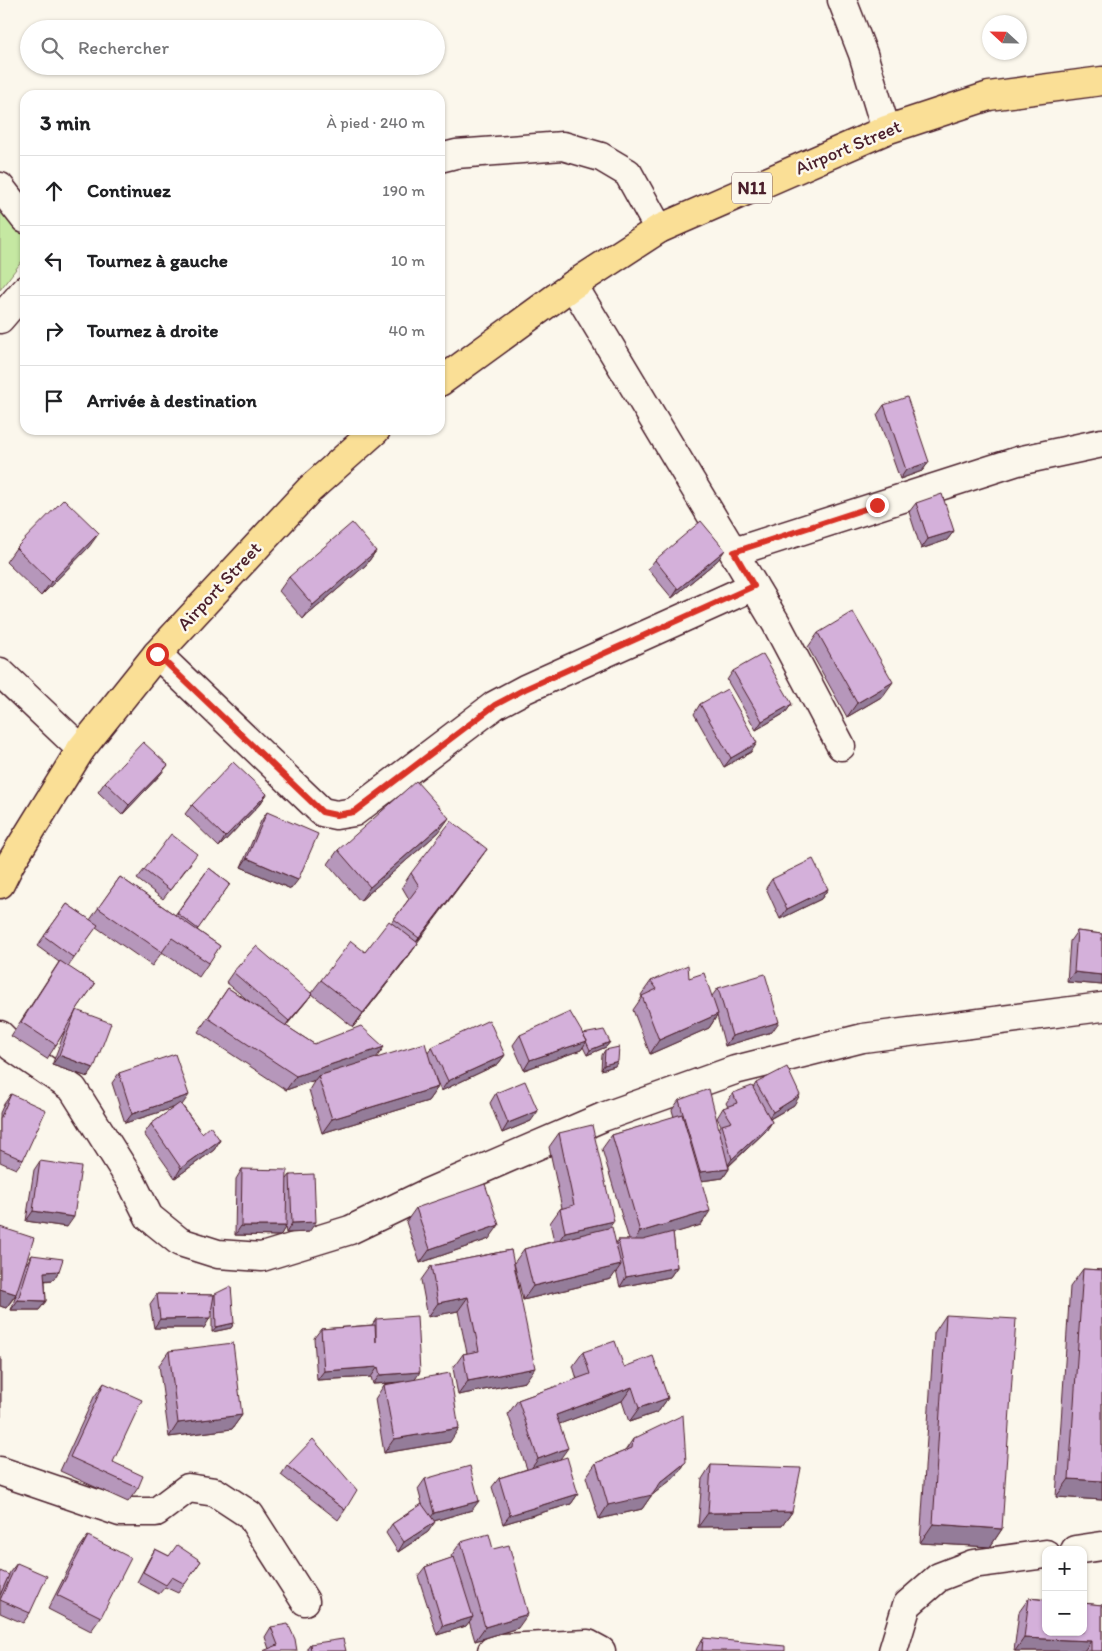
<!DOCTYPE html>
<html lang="fr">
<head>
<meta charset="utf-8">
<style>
	body { margin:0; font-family:Itim,sans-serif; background:#f2f2f2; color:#202124 }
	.controls { position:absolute; right:15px; bottom:15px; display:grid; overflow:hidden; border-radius:10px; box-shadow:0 1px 4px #0004 }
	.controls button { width:45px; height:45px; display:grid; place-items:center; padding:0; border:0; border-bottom:1px solid #e0e0e0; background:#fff; color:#202124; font:25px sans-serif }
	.compass { position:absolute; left:982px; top:15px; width:45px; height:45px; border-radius:50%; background:#fff; box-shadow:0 1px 4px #0004; rotate:292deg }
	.stop { position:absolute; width:15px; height:15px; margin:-11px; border:4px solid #d93025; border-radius:50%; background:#fff }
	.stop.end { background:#d93025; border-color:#fff; box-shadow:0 1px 5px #0008 }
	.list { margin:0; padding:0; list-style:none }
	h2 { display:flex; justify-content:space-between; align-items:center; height:65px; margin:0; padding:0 20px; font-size:21px }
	h2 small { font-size:16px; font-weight:400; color:#757577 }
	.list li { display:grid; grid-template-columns:32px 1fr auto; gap:15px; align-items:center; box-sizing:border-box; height:70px; padding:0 20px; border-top:1px solid #e0e0e0 }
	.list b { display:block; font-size:19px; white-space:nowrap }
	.list em { font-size:16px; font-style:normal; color:#757577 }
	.icon { flex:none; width:28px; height:28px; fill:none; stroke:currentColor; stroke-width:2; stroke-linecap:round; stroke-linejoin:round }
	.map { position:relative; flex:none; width:1102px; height:1651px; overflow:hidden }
	.search { position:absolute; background:#fff; box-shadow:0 1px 4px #0004; left:20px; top:20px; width:425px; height:55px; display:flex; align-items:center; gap:12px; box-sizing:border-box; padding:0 18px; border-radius:28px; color:#757577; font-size:19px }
	.panel { position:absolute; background:#fff; box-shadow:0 1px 4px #0004; left:20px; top:90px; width:425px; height:345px; border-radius:15px }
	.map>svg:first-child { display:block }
	.green { fill:#c5e8a2; stroke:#888466 }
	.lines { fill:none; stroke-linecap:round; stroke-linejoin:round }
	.minor-casing { stroke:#4a1f2b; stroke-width:31 }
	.highway-casing { stroke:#4a1f2b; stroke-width:31 }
	.minor { stroke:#fbf7ec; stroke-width:28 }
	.highway { stroke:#fadf96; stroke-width:28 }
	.wall { fill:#b697bb; stroke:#4a1f2b }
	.shaded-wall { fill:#947b99; stroke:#4a1f2b }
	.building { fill:#d4b0da; stroke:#4a1f2b }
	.route { stroke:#d93025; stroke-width:6 }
	.labels { text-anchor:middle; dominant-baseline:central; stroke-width:5; stroke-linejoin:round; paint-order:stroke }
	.shield { fill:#fbf7ec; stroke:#7f6065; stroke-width:1 }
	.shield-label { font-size:18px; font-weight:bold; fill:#4a1f2b }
	.street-label { font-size:19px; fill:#4a1f2b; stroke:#fbf7ec }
</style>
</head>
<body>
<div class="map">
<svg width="1102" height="1651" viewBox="0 0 1102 1651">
	<rect width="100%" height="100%" fill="#fbf7ec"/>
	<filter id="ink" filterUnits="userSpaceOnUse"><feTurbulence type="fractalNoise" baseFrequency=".02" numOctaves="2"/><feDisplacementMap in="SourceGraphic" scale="10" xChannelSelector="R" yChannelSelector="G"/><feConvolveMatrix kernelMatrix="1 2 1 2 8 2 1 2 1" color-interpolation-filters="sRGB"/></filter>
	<g filter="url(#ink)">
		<!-- green -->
		<path class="green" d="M0 192 25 224V257L0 290Z"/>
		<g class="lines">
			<!-- minor casing -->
			<g class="minor-casing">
				<path id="minor" d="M842 0 863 54 886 130
					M440 158 456 154 563 146 601 157 628 173 659 229
					M0 187 25 219
					M573 285 776 623 841 746
					M0 319 25 290
					M734 552 1018 461 1102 443
					M157 654 322 812 336 815 354 812 495 705 525 689 754 586
					M0 672 81 749
					M0 1035 12 1047 73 1089 131 1181 149 1217 180 1242 218 1254 262 1257 350 1230 427 1193 603 1117 735 1070 863 1038 1102 1007
					M0 1471 120 1512H156L188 1488 215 1492 250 1515 305 1601
					M1075 1550 1102 1546
					M492 1651 501 1648 588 1644 601 1651
					M893 1651 907 1605 939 1577 973 1564 1046 1554"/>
			</g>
			<!-- highway casing -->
			<g class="highway-casing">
				<path id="highway" d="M440 382 573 285 659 229 886 130 989 96 1102 81
					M0 884 10 864 81 749 157 654 310 489 376 430"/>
			</g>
			<!-- minor -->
			<use href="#minor" class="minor"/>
			<!-- highway -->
			<use href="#highway" class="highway"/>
		</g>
		<!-- wall -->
		<path class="wall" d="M884 405 929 462 922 471 900 479 877 415Z
			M916 503 954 531 947 540 921 549 909 512Z
			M89 547 41 596 6 562 16 548Z
			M376 551 366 565 303 619 279 591 289 577Z
			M655 560H718L672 598 648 569Z
			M818 633 883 696 847 717 808 647Z
			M733 671 792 704 785 713 756 730 727 680Z
			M700 704 751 752 724 767 694 714Z
			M161 774 122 815 98 792 105 782Z
			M267 794 260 804 219 847 185 814 192 805Z
			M267 812 291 889 241 867 261 821Z
			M439 832 360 901 328 864 338 850Z
			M191 863 163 899 137 879 144 870Z
			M477 863 417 943H418L408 957 353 1027 312 994 305 1003 286 1026 314 1044 376 1058 428 1053 432 1047 505 1055 498 1064 441 1091 435 1077 438 1087 428 1101 322 1133 309 1090 315 1080 286 1090 198 1032 228 988 251 1003 226 982 233 972 311 993 321 980 365 952 391 923 409 899 402 887 411 873Z
			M209 868 230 884 197 930 220 946 199 977 162 952 152 966 96 927 68 967 95 984 76 1010 94 1068 88 1077 52 1065 66 1028 56 1045 47 1059 11 1036 59 962 37 946 67 904 90 920 120 877 175 915Z
			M772 879 828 889 821 899 780 919 766 888Z
			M1077 931 1102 934V985L1067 982 1070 941Z
			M689 978 712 996 718 988 772 1032 725 1046 717 1016 709 1028 650 1054 633 1010 642 997 641 995 651 981Z
			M583 1034 610 1042 606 1047 587 1055 583 1047 581 1050 524 1070 513 1045 520 1035Z
			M605 1050 615 1066 601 1070 602 1055Z
			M119 1073 182 1105 202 1133 220 1140 214 1150 175 1178 144 1134 151 1124 175 1107 125 1123 112 1083Z
			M756 1083 794 1105 770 1119 772 1122 766 1131 729 1166V1169L723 1178 701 1181V1225L673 1233 677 1267 670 1277 620 1287 616 1271 611 1279 523 1300 514 1263 524 1249 554 1241 550 1223 560 1209 562 1208 549 1147 559 1133 616 1243 618 1240H629L602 1149 612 1135 674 1117 672 1110 679 1100 719 1129 721 1125 717 1118 723 1108 728 1107 726 1103 733 1093 753 1088Z
			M496 1093 531 1121 502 1133 490 1103Z
			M11 1094 23 1160 16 1169 0 1162V1113L4 1104Z
			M40 1161 67 1227 26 1221 34 1170Z
			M242 1169 287 1179 290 1175 309 1232 286 1233 285 1227 280 1236 235 1235 236 1179Z
			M416 1208 489 1239 420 1263 406 1222Z
			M0 1227 26 1264 32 1255 59 1271 53 1280 45 1281 46 1301 39 1310H11L16 1295 6 1308 0 1306Z
			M511 1250 525 1382 458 1395 453 1368 463 1354 467 1353 458 1311 428 1317 421 1280 431 1266Z
			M1083 1269 1102 1270V1500L1056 1497 1070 1287Z
			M157 1294 214 1295 215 1294 234 1323 231 1328 212 1332V1310L204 1328H154L150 1304Z
			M946 1315 1002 1529 990 1547 920 1543 934 1333Z
			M376 1319 415 1379 450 1442 384 1453 375 1399 384 1385 396 1383 373 1384 371 1377 317 1380 314 1338 321 1329 372 1325Z
			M169 1351 242 1415 232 1429 169 1437 159 1365Z
			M583 1352 624 1367 668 1398 658 1412 629 1422 622 1401 559 1424 560 1459 578 1494 571 1504 503 1524 492 1487 499 1478 527 1469 508 1414 518 1400 577 1379 573 1366Z
			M104 1383 113 1462 138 1488 128 1502 60 1471 94 1397Z
			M633 1439 686 1462 676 1476 651 1496 642 1509 599 1519 586 1477 596 1463 625 1451Z
			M711 1465 792 1512 782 1526 698 1527 702 1479Z
			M287 1466 345 1510 338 1520 281 1475Z
			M425 1479 472 1510 434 1521 428 1532 398 1552 386 1533 392 1524 422 1504 418 1489Z
			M88 1536 101 1617 91 1631 48 1609 78 1550Z
			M461 1542 493 1549 518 1628 475 1641 469 1621 466 1626 437 1635 418 1576 425 1567 452 1558 451 1556Z
			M155 1549 169 1556 201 1561 178 1593 165 1587 159 1594 137 1582 149 1559Z
			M17 1563 30 1613 23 1623 0 1613V1595L10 1572Z
			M1029 1598 1102 1605V1651H1014L1019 1612Z
			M271 1627 297 1651 269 1649 265 1637Z
			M703 1638 785 1651H696L697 1648Z
			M310 1644 346 1651H307V1648Z"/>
		<!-- shaded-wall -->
		<path class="shaded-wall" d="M929 462 922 471 900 479 906 470Z
			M954 531 947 540 921 549 928 539Z
			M99 533 89 547 41 596 51 582Z
			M725 550 718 560 672 598 678 589Z
			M376 551 366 565 303 619 313 605Z
			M893 682 883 696 847 717 857 703Z
			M792 704 785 713 756 730 762 721Z
			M757 743 751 752 724 767 731 758Z
			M168 765 161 774 122 815 129 805Z
			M267 794 260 804 219 847 225 837Z
			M449 818 439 832 360 901 370 887Z
			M487 849 477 863 409 952 419 938Z
			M247 858 298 880 291 889 241 867Z
			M828 889 821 899 780 919 787 909Z
			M418 943 408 957 353 1027 363 1013Z
			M1074 972 1102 975V985L1067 982Z
			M312 994 305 1003 282 1030 289 1021Z
			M718 1014 709 1028 650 1054 659 1040Z
			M779 1022 772 1032 725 1046 732 1036Z
			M587 1041 581 1050 524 1070 530 1060Z
			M610 1042 606 1047 587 1055 590 1050Z
			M384 1047 374 1061 318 1076 315 1080 286 1090 296 1076Z
			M59 1055 94 1068 88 1077 52 1065Z
			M505 1055 498 1064 441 1091 448 1081Z
			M618 1061 615 1066 601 1070 604 1065Z
			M438 1087 428 1101 322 1133 332 1119Z
			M189 1095 182 1105 125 1123 132 1114Z
			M800 1095 794 1105 766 1121 773 1112Z
			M538 1111 531 1121 502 1133 508 1123Z
			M772 1122 766 1131 726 1168 732 1159Z
			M220 1140 214 1150 175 1178 181 1168Z
			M729 1169 723 1178 693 1182 700 1172Z
			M33 1211 74 1217 67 1227 26 1221Z
			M710 1211 701 1225 631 1246 640 1232Z
			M614 1221 604 1235 555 1246 565 1232Z
			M316 1222 309 1232 286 1233 292 1223Z
			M499 1225 489 1239 420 1263 430 1249Z
			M241 1226H286L280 1236 235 1235Z
			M621 1265 611 1279 523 1300 533 1286Z
			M677 1267 670 1277 620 1287 626 1277Z
			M59 1271 53 1280 37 1281 44 1272Z
			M0 1289 16 1294 6 1308 0 1306Z
			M468 1297 458 1311 428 1317 438 1303Z
			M18 1300 46 1301 39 1310H11Z
			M210 1318 204 1328H154L160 1319Z
			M234 1323 231 1328 212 1332 216 1327Z
			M378 1367 371 1377 317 1380 324 1371Z
			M535 1368 525 1382 458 1395 468 1381Z
			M420 1372 414 1381 373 1384 380 1375Z
			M632 1387 622 1401 546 1429 556 1415Z
			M668 1398 658 1412 629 1422 639 1408Z
			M242 1415 232 1429 169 1437 178 1423Z
			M459 1428 450 1442 384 1453 394 1439Z
			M568 1448 558 1462 528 1473 538 1459Z
			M686 1462 676 1476 651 1496 642 1509 599 1519 608 1505 661 1482Z
			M1069 1479 1102 1481V1500L1056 1497Z
			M578 1494 571 1504 503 1524 510 1515Z
			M479 1501 472 1510 427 1523 434 1513Z
			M792 1512 782 1526 698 1527 708 1513Z
			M435 1522 428 1532 398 1552 404 1542Z
			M933 1524 1002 1529 990 1547 920 1543Z
			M528 1614 518 1628 475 1641 485 1627Z
			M473 1617 466 1626 437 1635 443 1626Z
			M1024 1638 1091 1641 1084 1651H1015Z"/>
		<!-- building -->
		<path class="building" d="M907 397 929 462 906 470 884 405Z
			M942 494 954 531 928 539 916 503Z
			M64 499 99 533 51 582 16 548Z
			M701 521 725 550 678 589 655 560Z
			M352 523 376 551 313 605 289 577Z
			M853 612 893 682 857 703 818 633Z
			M763 654 792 704 762 721 733 671Z
			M727 689 757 743 731 758 700 704Z
			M143 742 168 765 129 805 105 782Z
			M233 762 267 794 225 837 192 805Z
			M416 781 449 818 370 887 338 850Z
			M267 812 318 834 298 880 247 858Z
			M451 821 487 849 419 938 394 919 419 886 411 873Z
			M171 834 197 854 170 890 144 870Z
			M813 859 828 889 787 909 772 879Z
			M209 868 230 884 198 929 177 913Z
			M120 877 220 946 209 963 172 938 162 952 98 908Z
			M67 904 98 925 74 958 44 936Z
			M389 921 418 943 363 1013 321 980 351 941 365 952Z
			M1077 931 1102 934V975L1074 972Z
			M256 946 312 994 289 1021 233 972Z
			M60 961 95 984 79 1006 56 1045 21 1022Z
			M688 965 689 978 704 973 718 1014 659 1040 642 996 657 989 651 981Z
			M765 974 779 1022 732 1036 718 988Z
			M228 988 314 1044 361 1026 384 1047 296 1076 208 1018Z
			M76 1010 111 1023 94 1068 59 1055Z
			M570 1012 587 1041 530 1060 520 1035Z
			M489 1020 505 1055 448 1081 432 1047Z
			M604 1030 610 1042 590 1050 586 1041H587L583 1034Z
			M425 1043 438 1087 332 1119 318 1076Z
			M619 1047 618 1061 604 1065 605 1050Z
			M175 1054 189 1095 132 1114 119 1073Z
			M787 1067 800 1095 773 1112 756 1083Z
			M525 1081 538 1111 508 1123 496 1093Z
			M752 1086 772 1122 732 1159 722 1125 732 1122 723 1108 737 1103 733 1093Z
			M709 1089 729 1169 700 1172 679 1100Z
			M11 1094 46 1110 23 1160 0 1150V1119Z
			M180 1103 202 1133 210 1126 220 1140 181 1168 151 1124Z
			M682 1114 710 1211 640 1232 612 1135Z
			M592 1125 614 1221 565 1232 560 1209 574 1205 559 1133Z
			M40 1161 81 1167 74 1217 33 1211Z
			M242 1169 287 1170 286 1226H241Z
			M314 1174 316 1222 292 1223 290 1175Z
			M485 1184 499 1225 430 1249 416 1208Z
			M0 1227 34 1238 16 1294 0 1289Z
			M612 1227 621 1265 533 1286 524 1249Z
			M673 1232 677 1267 626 1277 618 1240H643Z
			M511 1250 535 1368 468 1381 463 1354 479 1351 468 1297 438 1303 431 1266Z
			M32 1255 63 1259 59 1271 44 1272 46 1301 18 1300Z
			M1083 1269 1102 1270V1481L1069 1479Z
			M231 1286 234 1323 216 1327 215 1294Z
			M157 1294 214 1295 210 1318 160 1319Z
			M946 1315 1016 1319 1002 1529 933 1524Z
			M417 1316 420 1372 380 1375 378 1367 324 1371 321 1329 375 1325 376 1342V1319Z
			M615 1341 624 1367 653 1356 668 1398 639 1408 632 1387 556 1415 568 1448 538 1459 518 1400 590 1374 583 1352Z
			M233 1343 242 1415 178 1423 169 1351Z
			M0 1358H1V1417H0Z
			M450 1373 459 1428 394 1439 384 1385Z
			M104 1383 142 1400 113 1462 143 1476 138 1488 70 1457Z
			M683 1415 686 1462 661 1482 652 1495 608 1505 596 1463 632 1448 633 1439Z
			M313 1439 357 1490 345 1510 287 1466Z
			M567 1457 578 1494 510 1515 499 1478Z
			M711 1465 801 1468 792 1512 708 1513Z
			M470 1466 479 1501 434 1513 425 1479Z
			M422 1504 435 1522 404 1542 392 1524Z
			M489 1534 493 1549 509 1545 528 1614 485 1627 461 1542Z
			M88 1536 131 1558 101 1617 57 1595Z
			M177 1545 201 1561 185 1584 172 1577 166 1585 143 1572 155 1549 169 1556Z
			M454 1557 473 1617 443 1626 425 1567Z
			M17 1563 47 1576 30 1613 0 1600Z
			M0 1571 9 1575 0 1595Z
			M1029 1598 1046 1600V1632H1083V1603L1102 1605V1651H1091V1641L1024 1638Z
			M288 1624 295 1639 297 1651H263L278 1645 271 1627Z
			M703 1638 785 1646V1651H702Z
			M343 1639 346 1651H311L310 1644Z"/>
	</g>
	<g class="lines" filter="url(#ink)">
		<!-- route -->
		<path class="route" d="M157 654 322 812 336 815 354 812 495 705 525 689 754 586 734 552 877 505"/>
	</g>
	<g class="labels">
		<!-- shield labels -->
		<rect class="shield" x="732" y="172.5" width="40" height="31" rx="4"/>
		<g class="shield-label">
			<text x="752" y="188">N11</text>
		</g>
		<!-- street labels -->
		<g class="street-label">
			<text transform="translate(848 147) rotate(-23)">Airport Street</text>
			<text transform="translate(219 586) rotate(-47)">Airport Street</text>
		</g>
	</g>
</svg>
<div class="controls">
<button>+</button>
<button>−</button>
</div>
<svg class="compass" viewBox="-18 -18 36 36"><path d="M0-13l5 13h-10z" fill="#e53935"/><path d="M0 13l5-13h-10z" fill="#757577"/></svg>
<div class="stop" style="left:157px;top:654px"></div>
<div class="stop end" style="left:877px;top:505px"></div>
<div class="search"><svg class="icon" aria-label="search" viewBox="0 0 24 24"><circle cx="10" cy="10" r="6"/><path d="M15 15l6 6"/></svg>Rechercher</div>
<section class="panel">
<h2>3 min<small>À pied · 240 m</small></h2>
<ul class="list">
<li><svg class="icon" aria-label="ahead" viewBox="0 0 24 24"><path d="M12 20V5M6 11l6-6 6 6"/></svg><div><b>Continuez</b></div><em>190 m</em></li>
<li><svg class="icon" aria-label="left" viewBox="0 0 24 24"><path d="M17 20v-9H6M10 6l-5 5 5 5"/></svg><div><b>Tournez à gauche</b></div><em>10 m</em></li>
<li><svg class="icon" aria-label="right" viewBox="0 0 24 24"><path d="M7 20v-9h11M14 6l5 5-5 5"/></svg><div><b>Tournez à droite</b></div><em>40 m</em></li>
<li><svg class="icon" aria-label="arrive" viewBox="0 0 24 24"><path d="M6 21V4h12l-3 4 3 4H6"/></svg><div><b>Arrivée à destination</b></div></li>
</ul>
</section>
</div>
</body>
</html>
